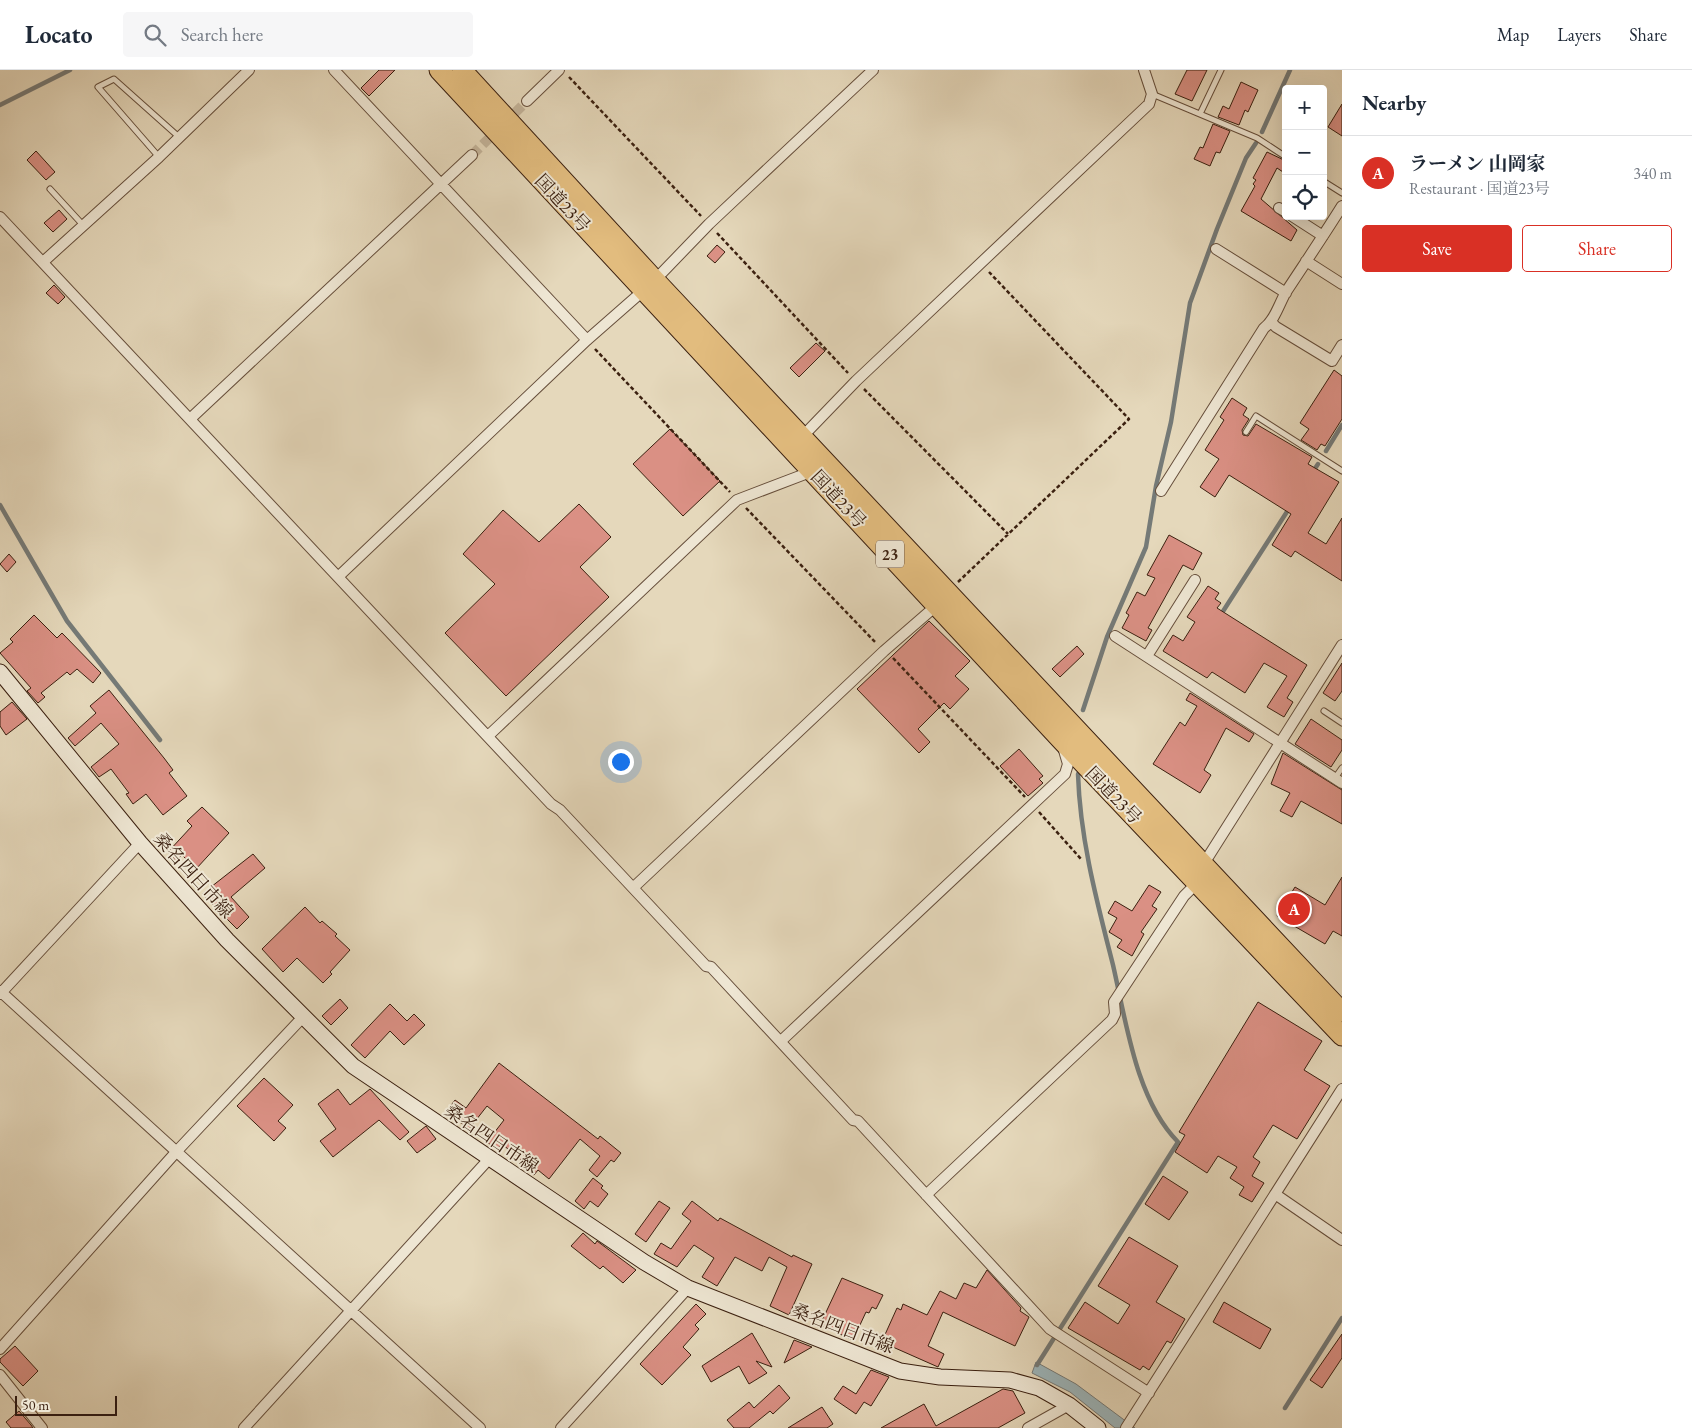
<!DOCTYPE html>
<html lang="en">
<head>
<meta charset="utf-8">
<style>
	body { margin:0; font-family:"EB Garamond","Noto Serif JP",serif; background:#f6f6f7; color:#1f2937 }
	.controls { position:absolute; right:15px; top:15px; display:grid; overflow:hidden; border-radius:5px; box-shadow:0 5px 20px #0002 }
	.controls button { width:45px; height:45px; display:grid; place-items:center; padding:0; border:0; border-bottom:1px solid #e0e1e3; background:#fff; color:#1f2937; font:25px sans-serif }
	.scale { position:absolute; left:15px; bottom:12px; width:102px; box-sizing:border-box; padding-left:5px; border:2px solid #3b2010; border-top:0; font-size:14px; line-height:18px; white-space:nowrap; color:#3b2010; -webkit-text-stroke:4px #eee6d3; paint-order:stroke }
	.you { position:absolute; left:620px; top:691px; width:18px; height:18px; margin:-12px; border:4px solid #fff; border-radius:50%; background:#1a73e8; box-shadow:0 0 0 8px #1a73e833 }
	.badge { display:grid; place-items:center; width:32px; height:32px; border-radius:50%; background:#d93025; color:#fff; font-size:16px; font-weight:700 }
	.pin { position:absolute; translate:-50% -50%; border:2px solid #fff; box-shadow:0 1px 5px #0006 }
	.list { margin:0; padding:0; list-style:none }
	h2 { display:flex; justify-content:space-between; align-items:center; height:65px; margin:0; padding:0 20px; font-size:21px }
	h2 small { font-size:16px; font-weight:400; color:#747a83 }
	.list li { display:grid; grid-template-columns:32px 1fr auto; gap:15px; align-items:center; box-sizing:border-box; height:75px; padding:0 20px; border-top:1px solid #e0e1e3 }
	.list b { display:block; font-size:19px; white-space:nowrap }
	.list p { margin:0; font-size:16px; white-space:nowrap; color:#747a83 }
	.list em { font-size:16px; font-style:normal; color:#747a83 }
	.actions { display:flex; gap:10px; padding:15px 20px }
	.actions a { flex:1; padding:11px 0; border:1px solid #d93025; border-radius:5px; text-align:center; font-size:18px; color:#d93025 }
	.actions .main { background:#d93025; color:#fff }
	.icon { flex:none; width:28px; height:28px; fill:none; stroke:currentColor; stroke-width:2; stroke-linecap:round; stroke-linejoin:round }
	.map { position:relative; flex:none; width:1342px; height:1358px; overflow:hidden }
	header { display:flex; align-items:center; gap:30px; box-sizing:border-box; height:70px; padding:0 25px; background:#fff; border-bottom:1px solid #e0e1e3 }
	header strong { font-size:24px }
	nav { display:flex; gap:28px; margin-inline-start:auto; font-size:18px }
	.search { width:350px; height:45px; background:#f6f6f7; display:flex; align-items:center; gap:12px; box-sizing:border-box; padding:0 18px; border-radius:5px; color:#747a83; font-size:19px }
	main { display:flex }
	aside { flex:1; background:#fff }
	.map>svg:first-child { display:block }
	.water { fill:#9cb6bc; stroke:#757a77 }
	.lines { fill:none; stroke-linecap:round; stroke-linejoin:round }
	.stream { stroke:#757a77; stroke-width:4.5 }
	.building { fill:#da9084; stroke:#3b2010 }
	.street-tunnel { stroke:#c3b399; stroke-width:10; stroke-dasharray:10 5; stroke-linecap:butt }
	.lane-casing { stroke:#664e3b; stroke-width:7 }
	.street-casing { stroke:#664e3b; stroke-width:12 }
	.secondary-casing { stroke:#3b2010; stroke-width:17 }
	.highway-casing { stroke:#3b2010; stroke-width:21 }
	.path { stroke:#3b2010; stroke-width:2.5; stroke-dasharray:4 2.5; stroke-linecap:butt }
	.lane { stroke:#eee6d3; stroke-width:5 }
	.street { stroke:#eee6d3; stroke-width:10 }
	.secondary { stroke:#eee6d3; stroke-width:15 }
	.highway { stroke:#e2bc7e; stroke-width:19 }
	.labels { text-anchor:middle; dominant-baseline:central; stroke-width:4; stroke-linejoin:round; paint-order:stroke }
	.shield { fill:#eee6d3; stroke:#715b4a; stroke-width:1 }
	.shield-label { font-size:16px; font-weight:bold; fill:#3b2010 }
	.street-label { font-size:18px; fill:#3b2010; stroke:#eee6d3 }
</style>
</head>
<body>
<header>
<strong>Locato</strong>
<div class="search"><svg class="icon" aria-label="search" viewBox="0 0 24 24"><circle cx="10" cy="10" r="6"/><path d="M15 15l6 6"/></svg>Search here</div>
<nav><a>Map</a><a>Layers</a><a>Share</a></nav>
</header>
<main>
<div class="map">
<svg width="1342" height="1358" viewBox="0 0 1342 1358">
	<rect width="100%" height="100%" fill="#e5d8bb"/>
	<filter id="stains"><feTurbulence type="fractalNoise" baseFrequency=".004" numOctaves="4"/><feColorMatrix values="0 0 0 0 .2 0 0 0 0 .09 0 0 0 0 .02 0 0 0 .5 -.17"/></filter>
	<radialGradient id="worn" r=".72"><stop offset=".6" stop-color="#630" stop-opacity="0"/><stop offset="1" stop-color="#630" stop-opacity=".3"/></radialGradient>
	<!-- water -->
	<path class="water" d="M1036 1292 1076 1314 1135 1358H1115L1070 1322 1032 1303Z"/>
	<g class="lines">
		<!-- stream -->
		<path class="stream" d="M0 35 70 0
			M1262 62 1290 0
			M1326 381 1342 355
			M1312 403 1318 394
			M0 435 67 551 160 670
			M1220 546 1290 437
			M1083 640 1107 567 1146 477 1156 416 1171 352 1190 233 1217 159 1246 88 1256 73
			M1037 1295 1178 1072C1136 1030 1126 951 1113 895 1097 832 1080 769 1078 704
			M1285 1338 1342 1248"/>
	</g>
	<!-- building -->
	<path class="building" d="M379 0H395L369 26 361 18Z
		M1187 0H1207L1192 31 1175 24Z
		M1241 12 1258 20 1248 42 1245 40 1239 55 1218 47 1223 36 1229 39Z
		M1342 34V66L1328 57Z
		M1213 54 1230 61 1220 83 1216 82 1210 96 1194 89 1200 77 1203 78Z
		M36 81 55 102 46 110 27 90Z
		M1267 82 1286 91V104L1277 98 1261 129 1297 160 1291 171 1241 141 1255 116 1253 114 1256 110 1253 108Z
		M59 140 67 149 53 162 44 153Z
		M717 175 725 182 715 193 707 186Z
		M54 215 65 227 58 234 46 223Z
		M816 273 825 281 799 307 790 298Z
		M1334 300 1342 306V349L1325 376 1321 374 1317 380 1301 370 1309 359 1300 353Z
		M1232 328 1247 338 1243 345 1249 349 1242 360 1243 365 1248 366 1256 354 1312 387 1308 394 1339 412 1308 463 1326 474 1342 448V511L1295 481 1291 487 1272 475 1291 444 1229 405 1215 427 1200 417 1219 389 1205 380 1224 350 1220 347Z
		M670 359 720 411 683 446 633 394Z
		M579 434 611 467 580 497 609 527 506 626 445 563 495 514 463 484 503 440 539 472Z
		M1169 465 1202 483 1193 500 1183 495 1148 558 1152 560 1146 571 1122 558 1129 545 1126 543 1137 522 1145 526 1155 508 1147 505Z
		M9 484 16 492 7 502 0 494Z
		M1208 516 1219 523 1215 529 1221 533 1217 538 1307 595 1287 628 1293 632 1284 647 1267 637 1287 606 1264 593 1245 623 1212 602 1207 608 1163 581 1173 565 1183 571 1195 552 1187 547Z
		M34 545 57 568 62 563 101 603 93 613 77 599 70 605 67 602 41 623 45 627 38 633 27 621 31 618 0 583 13 572 10 569Z
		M929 551 970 591 955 606 969 619 950 639 944 633 918 659 930 672 919 683 857 619Z
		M1077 576 1084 584 1060 607 1052 599Z
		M1342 593V621L1335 631 1323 623Z
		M109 620 164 688 173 700 169 703 187 726 163 745 146 724 133 734 126 724 129 723 111 699 99 707 91 697 119 674 101 653 75 676 68 668 96 643 90 636Z
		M1190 623 1254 664 1249 672 1226 658 1204 700 1211 705 1200 723 1153 694 1180 652 1185 656 1197 636 1186 630Z
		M12 632 27 649 6 665 0 656V642Z
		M1311 649 1342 670V680L1331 697 1295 674Z
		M1019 679 1043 706 1039 709 1043 713 1028 726 1000 696Z
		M1283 683 1342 720V754L1301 731 1292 747 1280 741 1290 723 1271 714Z
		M202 737 229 763 196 799 182 785 176 791 168 782 192 756 187 751Z
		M253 784 265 798 231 827 249 847 237 859 202 824Z
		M1342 807V866L1333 861 1325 874 1277 846 1295 817 1325 835Z
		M1149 815 1161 822 1152 836 1157 839 1141 862 1144 864 1132 886 1117 877 1122 870 1109 862 1117 848 1108 843 1115 831 1132 841Z
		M305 837 320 853 322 851 337 864 335 866 350 880 330 902 332 904 323 913 297 888 283 902 262 879Z
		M340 929 348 938 331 955 322 946Z
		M1258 932 1322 971 1304 1000 1330 1016 1297 1069 1273 1055 1253 1087 1260 1092 1252 1106 1264 1113 1252 1132 1239 1125 1244 1117 1230 1108 1237 1097 1218 1086 1207 1103 1175 1082 1185 1065 1179 1062Z
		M390 934 407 951 414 944 425 955 404 975 390 961 365 988 351 975Z
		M499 993 572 1049 598 1069 600 1066 621 1083 614 1092 611 1090 597 1107 589 1100 600 1086 580 1069 549 1109 538 1100 534 1105 525 1098 527 1095 502 1074 497 1080 487 1072 504 1050 487 1036 469 1059 446 1042 455 1030 466 1038Z
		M264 1008 293 1035 278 1051 286 1058 274 1071 237 1036Z
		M338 1019 350 1035 370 1019 409 1062 400 1070 379 1050 333 1087 320 1071 336 1059 318 1034Z
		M426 1056 436 1069 417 1083 407 1071Z
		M1163 1106 1188 1122 1169 1150 1145 1134Z
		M593 1108 603 1116 601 1118 608 1124 598 1137 590 1131 584 1139 575 1131Z
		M659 1131 670 1138 646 1172 635 1164Z
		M692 1131 718 1151 720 1148 792 1187 793 1185 812 1194 789 1245 770 1236 787 1197 769 1187 762 1201 735 1187 717 1216 702 1207 714 1188 694 1175 677 1197 654 1184 661 1173 671 1179 691 1151 682 1144Z
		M583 1163 595 1174 597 1171 636 1200 623 1213 603 1196 600 1199 571 1176Z
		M1129 1167 1178 1196 1156 1232 1185 1249 1171 1273 1167 1271 1149 1300 1143 1296 1140 1300 1068 1258 1085 1232 1118 1254 1130 1235 1098 1216Z
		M987 1200 1021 1238 1020 1241 1029 1247 1015 1276 943 1242 928 1276 944 1284 938 1297 886 1274 887 1270 883 1269 897 1238 901 1240 903 1234 927 1245 940 1221 956 1229 964 1213 976 1218Z
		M842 1208 883 1225 876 1239 872 1237 869 1243 866 1242 853 1270 820 1255Z
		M1224 1232 1271 1259 1260 1279 1213 1252Z
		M696 1234 706 1244 695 1255 699 1259 683 1277 691 1285 662 1315 640 1294Z
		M752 1263 772 1297 756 1291 767 1303 749 1314 739 1296 711 1312 702 1296Z
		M1342 1264V1288L1322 1318 1310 1310Z
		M794 1270 812 1277 784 1293Z
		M15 1276 38 1301 23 1316 0 1292V1289Z
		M871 1300 889 1307 871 1336 864 1332 856 1344 834 1329 843 1316 856 1324Z
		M779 1315 790 1328 773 1344 770 1341 749 1358H734L727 1350 749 1332 754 1338Z
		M1003 1319 1013 1321 1025 1343 998 1358H881L924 1334 936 1356Z
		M822 1337 833 1354 827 1358H788Z
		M19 1341 31 1355 33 1358H11L6 1352Z"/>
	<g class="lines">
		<!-- street-tunnel -->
		<path class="street-tunnel" d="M472 85 527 31"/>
		<!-- lane casing -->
		<g class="lane-casing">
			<path id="lane" d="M1152 24 1257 68 1286 87
				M1200 44 1221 0
				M159 87 98 17 114 9 179 67
				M1323 111 1342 123
				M50 119 83 155
				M1246 362 1256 346 1342 401
				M1324 641 1342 653
				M1335 708 1342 698"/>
		</g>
		<!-- street casing -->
		<g class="street-casing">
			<path id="street" d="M334 0 587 270
				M527 31 559 0
				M1279 138 1286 142
				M1292 146 1323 166
				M0 147 551 734 560 740 706 896 711 897 853 1050 858 1051 1050 1259 1149 1323
				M1216 179 1286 223
				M1306 191 1342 214
				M43 192 159 87 249 0
				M655 210 709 154 873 0
				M1271 252 1276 257 1332 291 1342 275
				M190 349 472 85
				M802 367 856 311 1149 34 1152 24 1144 0
				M1161 421 1264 258C1275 250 1279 234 1286 222 1305 193 1324 165 1342 136
				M339 506 587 270 644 220
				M1115 566 1342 713
				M1147 586 1195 510
				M488 666 737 430 813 401
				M1203 795 1342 575
				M634 817 884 581 937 535
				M0 921 480 1358
				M0 924 140 773
				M781 971 1065 704 1068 694 1063 677
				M1275 1124 1342 1170
				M926 1125 1112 950 1115 944 1114 932 1184 826 1198 812
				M0 1279 177 1081 302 948
				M0 1305 42 1358
				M244 1358 489 1089
				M561 1358 688 1218
				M1028 1358 1069 1335
				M1126 1358 1342 1019"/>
		</g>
		<!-- secondary casing -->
		<g class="secondary-casing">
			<path id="secondary" d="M0 602 140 773 227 870 353 996 644 1192 688 1218 900 1301 940 1307 1010 1310 1039 1318 1069 1335 1098 1358"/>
		</g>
		<!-- highway casing -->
		<g class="highway-casing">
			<path id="highway" d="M439 0 1062 671 1342 966
				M462 0 655 210 1342 942"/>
		</g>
		<!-- path -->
		<path class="path" d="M569 7 701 146
			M717 163 848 303
			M595 279 730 422
			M864 319 1008 464
			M746 438 876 573
			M958 512 1129 349 989 202
			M893 588 1025 727
			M1039 742 1081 789"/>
		<!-- lane -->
		<use href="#lane" class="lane"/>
		<!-- street -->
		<use href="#street" class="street"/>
		<!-- secondary -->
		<use href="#secondary" class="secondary"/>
		<!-- highway -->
		<use href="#highway" class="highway"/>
	</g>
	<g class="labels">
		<!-- shield labels -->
		<rect class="shield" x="876" y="470.5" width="28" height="27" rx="4"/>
		<g class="shield-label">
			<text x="890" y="484">23</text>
		</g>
		<!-- street labels -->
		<g class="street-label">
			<text transform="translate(563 133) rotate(47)">国道23号</text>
			<text transform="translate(839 429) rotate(47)">国道23号</text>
			<text transform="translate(1114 725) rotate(46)">国道23号</text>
			<text transform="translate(194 805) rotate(48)">桑名四日市線</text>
			<text transform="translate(492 1068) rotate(34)">桑名四日市線</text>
			<text transform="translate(843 1258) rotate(21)">桑名四日市線</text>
		</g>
	</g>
	<rect width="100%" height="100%" filter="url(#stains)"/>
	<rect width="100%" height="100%" fill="url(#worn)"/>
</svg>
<div class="controls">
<button>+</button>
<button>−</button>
<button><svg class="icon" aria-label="locate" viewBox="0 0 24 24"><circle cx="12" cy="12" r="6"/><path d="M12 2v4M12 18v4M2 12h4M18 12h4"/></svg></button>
</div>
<div class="scale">50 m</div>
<div class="you"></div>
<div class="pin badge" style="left:1294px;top:839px">A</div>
</div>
<aside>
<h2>Nearby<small></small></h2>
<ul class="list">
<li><span class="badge">A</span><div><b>ラーメン 山岡家</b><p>Restaurant · 国道23号</p></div><em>340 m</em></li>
</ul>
<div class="actions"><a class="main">Save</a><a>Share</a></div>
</aside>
</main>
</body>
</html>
